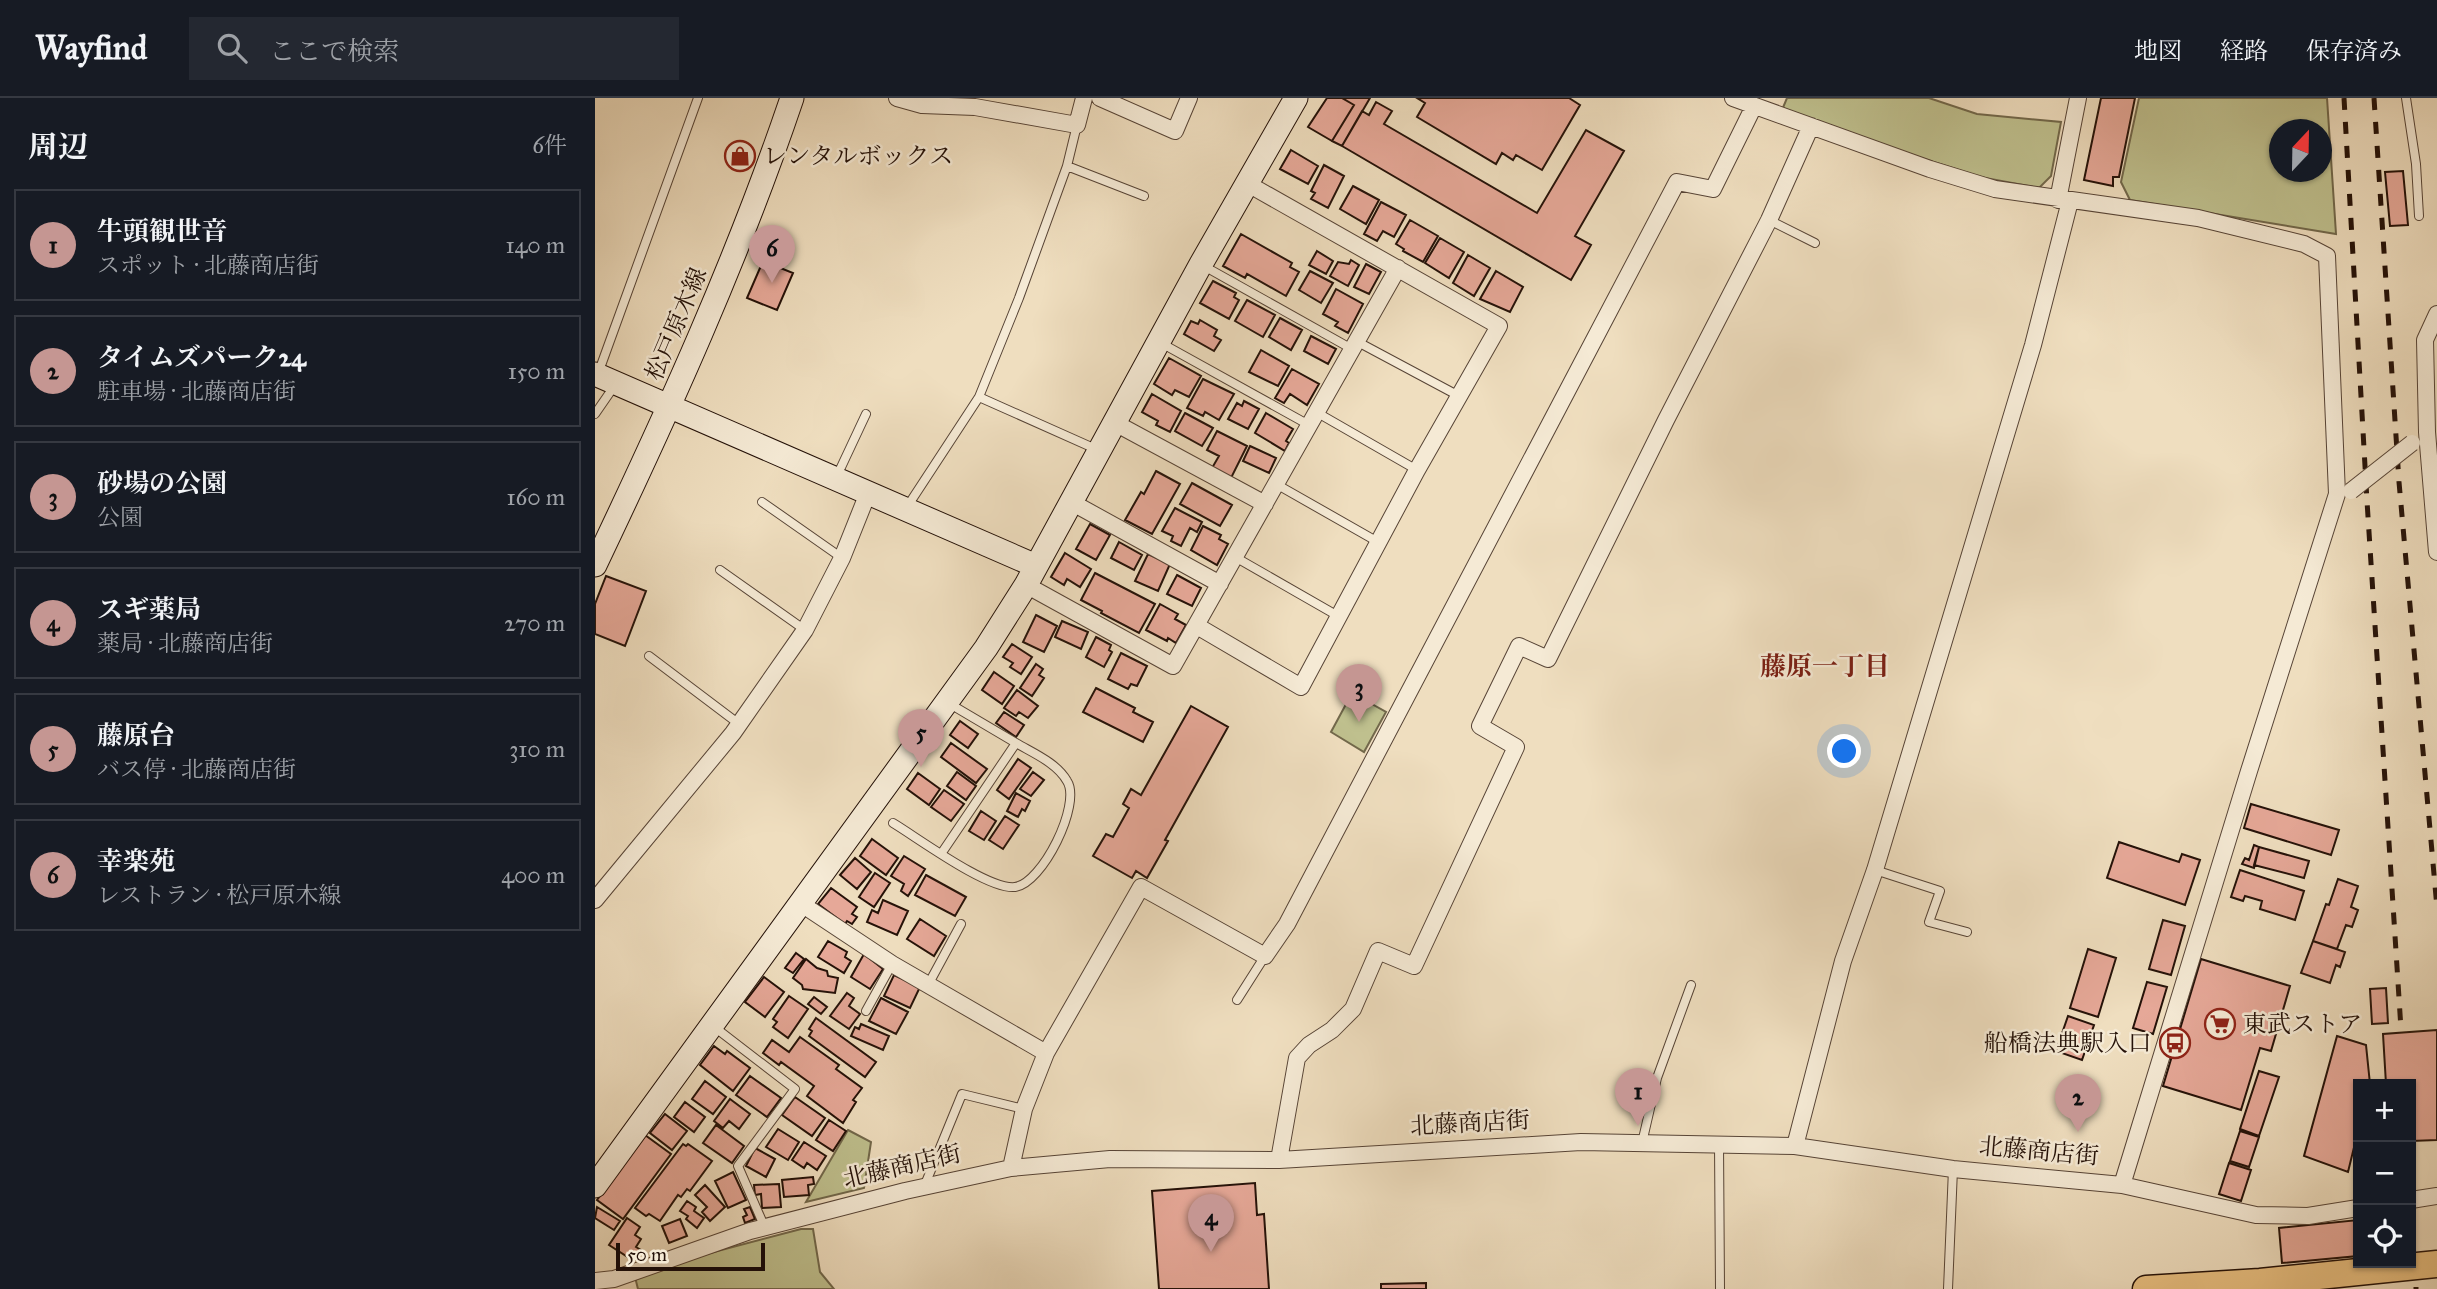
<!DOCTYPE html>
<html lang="ja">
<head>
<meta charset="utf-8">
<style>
	body { margin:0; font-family:"IM FELL Great Primer","Noto Serif JP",serif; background:#242831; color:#f1f3f6 }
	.controls { position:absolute; right:21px; bottom:21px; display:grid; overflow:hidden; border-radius:0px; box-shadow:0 2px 5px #0004 }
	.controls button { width:63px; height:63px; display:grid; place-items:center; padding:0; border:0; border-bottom:2px solid #363941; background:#171b24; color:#f1f3f6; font:35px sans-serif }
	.compass { position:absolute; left:1674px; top:21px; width:63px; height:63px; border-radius:50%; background:#171b24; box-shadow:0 2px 5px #0004; rotate:22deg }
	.scale { position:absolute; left:21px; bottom:18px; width:149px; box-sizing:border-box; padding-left:7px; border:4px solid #241108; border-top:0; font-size:19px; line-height:24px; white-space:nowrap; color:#241108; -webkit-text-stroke:5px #f5ead5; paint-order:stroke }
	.you { position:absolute; left:1250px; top:654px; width:24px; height:24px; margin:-18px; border:5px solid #fff; border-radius:50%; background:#1a73e8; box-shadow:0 0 0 10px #1a73e833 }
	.badge { display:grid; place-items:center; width:46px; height:46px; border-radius:50%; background:#c59692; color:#111; font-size:23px; font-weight:700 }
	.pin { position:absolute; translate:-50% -58px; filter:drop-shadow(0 2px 4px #0008) }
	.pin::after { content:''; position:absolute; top:37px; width:24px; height:21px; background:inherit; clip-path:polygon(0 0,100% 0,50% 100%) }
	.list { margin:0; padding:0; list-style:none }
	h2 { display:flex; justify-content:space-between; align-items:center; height:91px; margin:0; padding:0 28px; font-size:30px }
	h2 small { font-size:23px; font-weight:400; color:#9ea1a6 }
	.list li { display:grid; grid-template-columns:46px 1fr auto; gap:21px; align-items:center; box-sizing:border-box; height:112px; margin:0 14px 14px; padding:0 14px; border:2px solid #363941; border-radius:0px }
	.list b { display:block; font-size:26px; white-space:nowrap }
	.list p { margin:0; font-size:23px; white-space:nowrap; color:#9ea1a6 }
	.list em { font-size:23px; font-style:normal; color:#9ea1a6 }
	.icon { flex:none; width:38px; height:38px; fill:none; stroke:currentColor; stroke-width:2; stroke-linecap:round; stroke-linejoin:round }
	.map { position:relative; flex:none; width:1842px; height:1191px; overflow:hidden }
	header { display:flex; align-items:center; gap:42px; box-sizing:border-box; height:98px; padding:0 35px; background:#171b24; border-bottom:2px solid #363941 }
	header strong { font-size:33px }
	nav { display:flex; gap:38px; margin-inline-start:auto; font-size:24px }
	.search { width:490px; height:63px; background:#242831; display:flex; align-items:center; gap:18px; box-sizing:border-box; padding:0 24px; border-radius:0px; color:#9ea1a6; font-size:26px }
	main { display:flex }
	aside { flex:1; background:#171b24 }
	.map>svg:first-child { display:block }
	.green { fill:#bfc08e; stroke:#72684b; stroke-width:2; fill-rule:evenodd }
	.building { fill:#e6a898; stroke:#241108; stroke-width:2 }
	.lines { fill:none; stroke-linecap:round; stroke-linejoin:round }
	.lane-casing { stroke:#574436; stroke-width:10 }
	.street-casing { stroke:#574436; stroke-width:18 }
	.secondary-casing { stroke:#241108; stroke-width:25 }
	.primary-casing { stroke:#241108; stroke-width:29 }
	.lane { stroke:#f5ead5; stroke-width:8 }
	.street { stroke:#f5ead5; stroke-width:16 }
	.secondary { stroke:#f5ead5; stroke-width:23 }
	.primary { stroke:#e8bf80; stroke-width:26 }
	.rail { stroke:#241108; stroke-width:5; stroke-dasharray:12 12; stroke-linecap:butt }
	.street-bridge-casing { stroke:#574436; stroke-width:18; stroke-linecap:butt }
	.street-bridge { stroke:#f5ead5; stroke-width:16 }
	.labels { text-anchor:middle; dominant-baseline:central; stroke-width:5; stroke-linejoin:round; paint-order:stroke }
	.poi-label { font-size:24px; fill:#241108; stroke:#f5ead5; text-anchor:start }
	.street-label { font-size:24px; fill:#241108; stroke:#f5ead5 }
	.neighbourhood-label { font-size:26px; font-weight:bold; fill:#7a1f14; stroke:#f5ead5 }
</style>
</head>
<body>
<header>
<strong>Wayfind</strong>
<div class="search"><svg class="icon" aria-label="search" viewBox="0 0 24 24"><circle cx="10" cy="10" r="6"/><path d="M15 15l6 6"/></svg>ここで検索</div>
<nav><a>地図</a><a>経路</a><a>保存済み</a></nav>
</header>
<main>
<aside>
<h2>周辺<small>6件</small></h2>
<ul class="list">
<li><span class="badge">1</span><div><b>牛頭観世音</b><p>スポット · 北藤商店街</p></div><em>140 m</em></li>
<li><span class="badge">2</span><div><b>タイムズパーク24</b><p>駐車場 · 北藤商店街</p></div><em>150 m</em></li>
<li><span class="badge">3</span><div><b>砂場の公園</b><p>公園</p></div><em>160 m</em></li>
<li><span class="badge">4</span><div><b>スギ薬局</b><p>薬局 · 北藤商店街</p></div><em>270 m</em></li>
<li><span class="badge">5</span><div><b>藤原台</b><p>バス停 · 北藤商店街</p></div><em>310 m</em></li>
<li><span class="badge">6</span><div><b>幸楽苑</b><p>レストラン · 松戸原木線</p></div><em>400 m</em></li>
</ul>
</aside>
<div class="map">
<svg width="1842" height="1191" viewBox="0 0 1842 1191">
	<rect width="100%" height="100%" fill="#efdebf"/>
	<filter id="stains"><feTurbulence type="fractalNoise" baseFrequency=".00286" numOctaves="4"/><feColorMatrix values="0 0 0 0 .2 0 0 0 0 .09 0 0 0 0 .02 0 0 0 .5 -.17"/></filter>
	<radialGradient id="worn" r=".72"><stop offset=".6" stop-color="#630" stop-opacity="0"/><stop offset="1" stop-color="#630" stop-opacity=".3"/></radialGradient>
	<!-- green -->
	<path class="green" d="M1192 0H1334L1382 16 1466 24 1456 78 1444 90 1385 79 1274 43 1187 12Z
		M1544 0H1732L1741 136 1535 102 1526 84ZM1685 32H1727V74H1685Z
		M757 595 791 614 769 654 736 634Z
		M253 1032 276 1044 269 1090 211 1104Z
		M206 1131H218L225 1174 239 1191H43L40 1179 115 1155Z"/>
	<!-- building -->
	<path class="building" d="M732 0H747L759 7 737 43 713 29Z
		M747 0H775L747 48 737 43 759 7Z
		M822 0H974L985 7 947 72 921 57 918 62 907 55 901 66 822 19 830 5Z
		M1506 0H1540L1524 79H1518V88L1489 82Z
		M781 4 797 13 789 26 942 115 991 32 1029 53 980 138 996 147 976 182 747 48 767 13 774 17Z
		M696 52 723 68 713 86 685 71Z
		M729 67 749 78 733 110 716 101 720 95 716 93Z
		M1808 73 1813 127 1795 128 1790 74Z
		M758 88 784 102 771 126 745 111Z
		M786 104 811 117 799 139 788 133 782 143 769 136Z
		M815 122 843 138 828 164 808 153 809 151 801 146Z
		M646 136 697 165 695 169 704 174 691 198 652 176 650 180 628 168Z
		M845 140 869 154 854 180 830 165Z
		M722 153 738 163 731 176 714 167Z
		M873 157 895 170 879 198 858 185Z
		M756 162 764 167 753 188 735 178 743 164 754 166Z
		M168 163 198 175 182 212 152 200Z
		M771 166 786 174 774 196 759 189Z
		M715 173 738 185 726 205 704 192Z
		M901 173 928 189 915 214 885 201Z
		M618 183 641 195 639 199 644 202 634 221 605 205Z
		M741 191 768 206 753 235 740 228 743 224 728 216Z
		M652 202 680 217 668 239 640 223Z
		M685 220 707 232 696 252 674 239Z
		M605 222 622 232 619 238 626 242 619 253 589 236 596 223 603 226Z
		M716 238 741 251 733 266 709 253Z
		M666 252 694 268 683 288 654 274Z
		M574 260 606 278 594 299 580 292 577 297 559 286Z
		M697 271 724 286 712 307 695 296 689 305 680 300Z
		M608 281 639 296 624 322 610 314 608 318 592 310Z
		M557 296 586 313 575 334 561 327 563 323 547 314Z
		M649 303 664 311 653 331 633 321 642 305 647 308Z
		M590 315 618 330 607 348 580 333Z
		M671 315 698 331 691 343 694 345 690 353 660 335Z
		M622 333 652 348 636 380 617 370 624 358 612 352Z
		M655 348 681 360 674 375 648 363Z
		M561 373 585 386 557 436 530 422 546 394 549 396Z
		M597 385 637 407 625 428 585 406Z
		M580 410 607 424 602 434 595 430 586 448 576 443 578 438 567 433Z
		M495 426 515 437 501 462 481 451Z
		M608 428 626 437 624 441 633 446 622 467 596 452Z
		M524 444 547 457 539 472 516 460Z
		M470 455 496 471 485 489 472 481 469 487 456 479Z
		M553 456 575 466 563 493 540 483Z
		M500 475 560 506 544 535 506 515 507 513 486 502Z
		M582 477 606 490 597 508 572 496Z
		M11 478 51 493 30 548 0 536V506Z
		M565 506 583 516 580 521 591 527 581 545 573 540 572 543 551 532Z
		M441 517 462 528 449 554 428 544Z
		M467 523 493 534 486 551 460 539Z
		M501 539 516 547 514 552 517 554 509 569 491 559Z
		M417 546 437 559 426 576 415 569 418 565 408 559Z
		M526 555 552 568 542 588 536 586 533 591 513 581Z
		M441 566 448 571 444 577 449 580 437 598 425 590Z
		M399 574 419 588 407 606 387 592Z
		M501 590 540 610 538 614 558 624 548 644 488 614Z
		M422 592 443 608 433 620 424 614 421 618 409 610Z
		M596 608 633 629 570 742 573 743 552 780 541 773 537 780 498 758 511 736 518 739 534 710 528 706 536 691 546 697Z
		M409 614 429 627 421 639 401 625Z
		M365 623 383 636 373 650 355 637Z
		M356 645 392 671 381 685 346 659Z
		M423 661 436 670 414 701 402 692Z
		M362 674 381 688 371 702 352 688Z
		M438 674 449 682 436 698 425 691Z
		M323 675 345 691 334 707 312 691Z
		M349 692 369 706 356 723 336 709Z
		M421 695 435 703 430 713 427 711 423 719 412 713Z
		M1656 706 1744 732 1736 757 1649 730Z
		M386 713 401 723 389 742 374 733Z
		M410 718 424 727 408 751 394 742Z
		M277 741 303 760 291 777 265 758Z
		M1524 744 1584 764 1587 756 1605 762 1590 807 1512 780Z
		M1659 747 1664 749 1659 770 1647 766 1650 760 1654 762Z
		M1664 749 1714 763 1709 780 1659 767Z
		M309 758 330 771 313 798 306 793 309 786 296 778Z
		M260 760 276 774 262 791 245 777Z
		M1645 772 1709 793 1700 822 1665 811 1667 803 1650 798 1648 803 1636 799Z
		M280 775 295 785 279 809 264 799Z
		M331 777 371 799 360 818 320 797Z
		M1743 781 1763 788 1756 809 1763 812 1757 829 1751 827 1742 851 1718 843 1731 806 1734 807Z
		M236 790 262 809 257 816 262 819 257 826 252 823 250 826 223 806Z
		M288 802 313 813 302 837 272 824 277 812 283 815Z
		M325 821 351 838 339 858 312 841Z
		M1568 822 1590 828 1576 877 1554 871Z
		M233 843 252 854 250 859 256 863 249 875 223 859Z
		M1718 843 1750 854 1745 869 1741 867 1735 885 1706 875Z
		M1493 851 1521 860 1503 919 1475 910Z
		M201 855 209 861 198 875 190 870Z
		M269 856 288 871 275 891 256 879Z
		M211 861 222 870 232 873 233 878 243 880 240 895 208 891 207 887 198 880Z
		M1606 861 1695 888 1676 953 1665 950 1646 1012 1568 988Z
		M299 877 325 889 315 910 289 898Z
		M169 879 189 894 170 919 150 904Z
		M1552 884 1572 889 1558 936 1538 930Z
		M1791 890 1793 925 1777 926 1775 891Z
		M252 895 259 900 254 908 265 916 254 931 235 918Z
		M194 898 213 911 193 940 178 929 182 924 178 921Z
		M219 899 232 909 226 916 213 906Z
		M286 900 313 914 301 936 274 923Z
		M1473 918 1499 927 1487 962 1461 953Z
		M221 920 281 964 270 979 214 938 217 933 214 931Z
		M266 926 294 938 288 952 256 938 260 929 264 931Z
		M1842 932V1042L1816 1043V986H1791L1788 936Z
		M1742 938 1771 947 1775 986H1763V1033L1753 1074 1709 1058Z
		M205 939 244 967 241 971 267 990 258 1002 261 1004 248 1025 212 998 219 988 186 964 184 967 168 955 177 942 194 954Z
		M119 948 130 956 132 953 155 970 138 993 105 967Z
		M1664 973 1684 979 1664 1038 1645 1031Z
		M155 978 186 1000 172 1019 141 997Z
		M110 983 131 999 118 1016 97 1001Z
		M200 999 230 1020 217 1038 187 1017Z
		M135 1001 155 1016 144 1031 134 1023 128 1030 119 1023Z
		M90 1004 110 1019 99 1034 79 1019Z
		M70 1016 92 1033 77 1052 55 1035Z
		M234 1022 251 1033 238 1053 221 1042Z
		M121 1027 149 1048 137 1065 108 1045Z
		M183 1031 204 1044 193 1062 171 1049Z
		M1645 1033 1664 1039 1654 1069 1635 1063Z
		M50 1037 76 1056 28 1121 2 1102Z
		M209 1044 231 1058 222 1072 212 1065 209 1070 197 1062Z
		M88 1046 91 1048 93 1046 117 1063 95 1093 92 1091 86 1099 83 1097 65 1123 54 1116 51 1118 40 1110Z
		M160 1050 180 1061 171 1079 151 1068Z
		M1634 1065 1656 1072 1646 1103 1624 1096Z
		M138 1074 151 1102 133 1110 120 1083Z
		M218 1079 219 1086 213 1087 214 1097 189 1099 187 1082Z
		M660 1085 662 1117 669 1116 674 1191H564L557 1093Z
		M184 1086 186 1109 167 1110 166 1096 160 1097 159 1087Z
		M110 1087 130 1109 115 1123 107 1114 112 1109 100 1097Z
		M92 1103 101 1109 99 1113 109 1120 102 1130 91 1121 93 1118 85 1113Z
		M2 1109 25 1123 19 1132 0 1120Z
		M155 1109 160 1121 150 1125 148 1119 152 1117 149 1111Z
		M32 1120 45 1129 40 1137 46 1141 41 1149 46 1152 39 1163 14 1147Z
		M85 1121 92 1138 74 1145 67 1128Z
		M1763 1122V1158L1687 1165 1684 1130Z
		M831 1185V1191H786V1186Z"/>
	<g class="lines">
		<!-- lane casing -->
		<g class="lane-casing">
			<path id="lane" d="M1811 0 1821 66 1824 118
				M472 68 549 98
				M1174 122 1220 145
				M607 167 757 251
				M761 243 864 298
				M566 245 714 327
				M4 273 103 0
				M384 299 503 352
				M721 314 822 372
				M0 316 20 287
				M241 380 271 316
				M681 386 783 444
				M167 404 247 460
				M312 409 384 299 424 200 472 68 482 27
				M640 459 743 518
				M125 472 210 532
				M54 558 144 626
				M298 725C323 740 393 792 420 789 447 786 487 706 472 683 462 665 438 655 421 645
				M346 756 421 645 355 606
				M1280 772 1345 793 1334 824 1372 834
				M333 887 366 826
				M642 902 670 858
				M271 913 297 866
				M118 928 200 991 143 1068 170 1130
				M1047 1045 1062 980 1096 887
				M1124 1045 1125 1191
				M329 1089 367 996 429 1011
				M1353 1191 1358 1071"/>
		</g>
		<!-- street casing -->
		<g class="street-casing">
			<path id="street" d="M302 0 327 7 380 9 482 27 489 0
				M505 0 580 33 594 0
				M1138 0 1335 71 1400 91 1603 120 1709 146 1732 158 1742 396 1654 673 1527 1087
				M1463 102 1483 0
				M1842 216 1830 242 1832 334 1842 454
				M520 325 670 406
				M476 404 625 486
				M431 487 578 568 803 170
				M602 528 706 589 822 372 904 228 653 86
				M0 802 138 635 210 532 247 460 273 395
				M205 805 297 866 451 955 429 1011 416 1070
				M451 955 546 789 670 858 692 826 1082 84 1118 91 1159 8
				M1200 1048 1248 863 1280 772 1438 247 1475 103
				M684 1062 702 960 714 947 737 932 758 911 783 853 819 868 921 649 885 628 924 548 953 561 1071 322 1174 122 1216 28
				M1816 1102 1842 1098
				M0 1183 19 1181 155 1133 310 1093 416 1070 515 1061 684 1062 986 1044 1200 1048 1358 1071 1527 1087 1661 1117 1713 1118 1763 1110"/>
		</g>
		<!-- secondary casing -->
		<g class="secondary-casing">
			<path id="secondary" d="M0 276 441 468
				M0 467C73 314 143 160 197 0
				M0 1088 391 550 431 487 606 166 701 0"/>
		</g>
		<!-- primary casing -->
		<g class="primary-casing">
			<path id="primary" d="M1551 1191 1665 1184 1842 1166"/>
		</g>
		<!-- lane -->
		<use href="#lane" class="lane"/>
		<!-- street -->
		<use href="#street" class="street"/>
		<!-- secondary -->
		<use href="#secondary" class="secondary"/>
		<!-- primary -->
		<use href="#primary" class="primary"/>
		<!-- rail -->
		<path class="rail" d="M1749 0 1772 403 1806 931
			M1779 0 1804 384 1842 810
			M1821 1189V1191"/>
		<!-- street-bridge casing -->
		<g class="street-bridge-casing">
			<path id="street-bridge" d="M1756 393 1817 345"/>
		</g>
		<!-- street-bridge -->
		<use href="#street-bridge" class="street-bridge"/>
	</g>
	<!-- icons -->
	<defs>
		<g id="shop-ring" transform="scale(1.575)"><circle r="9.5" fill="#f5ead5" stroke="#8f2418" stroke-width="1.5"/><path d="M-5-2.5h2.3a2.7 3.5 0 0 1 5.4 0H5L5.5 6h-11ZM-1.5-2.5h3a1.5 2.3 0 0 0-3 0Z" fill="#8f2418"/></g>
		<g id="supermarket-ring" transform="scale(1.575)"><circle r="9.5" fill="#f5ead5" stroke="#8f2418" stroke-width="1.5"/><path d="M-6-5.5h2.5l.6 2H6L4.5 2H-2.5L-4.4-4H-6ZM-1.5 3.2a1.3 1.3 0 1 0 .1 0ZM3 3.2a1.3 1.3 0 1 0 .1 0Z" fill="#8f2418"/></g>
		<g id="bus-ring" transform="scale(1.575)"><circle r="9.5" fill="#f5ead5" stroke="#8f2418" stroke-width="1.5"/><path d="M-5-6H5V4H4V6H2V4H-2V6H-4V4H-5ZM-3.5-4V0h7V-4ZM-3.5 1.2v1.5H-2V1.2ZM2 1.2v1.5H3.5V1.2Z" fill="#8f2418"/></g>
	</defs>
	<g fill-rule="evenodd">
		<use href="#shop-ring" x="145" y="58"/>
		<use href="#supermarket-ring" x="1625" y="926"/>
		<use href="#bus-ring" x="1580" y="945"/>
	</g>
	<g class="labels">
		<!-- poi labels -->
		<g class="poi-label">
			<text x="168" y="58">レンタルボックス</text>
			<text x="1648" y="926">東武ストア</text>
			<text x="1557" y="945" text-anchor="end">船橋法典駅入口</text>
		</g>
		<!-- street labels -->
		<g class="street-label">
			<text transform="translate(81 226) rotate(-67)">松戸原木線</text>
			<text transform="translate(875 1025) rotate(-3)">北藤商店街</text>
			<text transform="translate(1444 1053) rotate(5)">北藤商店街</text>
			<text transform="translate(307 1068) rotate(-13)">北藤商店街</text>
		</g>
		<!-- neighbourhood labels -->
		<g class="neighbourhood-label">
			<text x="1230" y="568">藤原一丁目</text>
		</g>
	</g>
	<rect width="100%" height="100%" filter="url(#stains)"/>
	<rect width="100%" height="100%" fill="url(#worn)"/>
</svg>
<div class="controls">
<button>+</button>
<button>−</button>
<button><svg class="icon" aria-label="locate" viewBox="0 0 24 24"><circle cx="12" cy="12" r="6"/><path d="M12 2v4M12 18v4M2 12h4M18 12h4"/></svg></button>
</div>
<svg class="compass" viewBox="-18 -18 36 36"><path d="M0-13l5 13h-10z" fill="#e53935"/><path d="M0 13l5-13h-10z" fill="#9ea1a6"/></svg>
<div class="scale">50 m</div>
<div class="you"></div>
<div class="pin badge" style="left:1043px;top:1028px">1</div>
<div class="pin badge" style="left:1483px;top:1034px">2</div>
<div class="pin badge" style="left:764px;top:624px">3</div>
<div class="pin badge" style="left:616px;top:1154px">4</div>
<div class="pin badge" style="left:326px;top:669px">5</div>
<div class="pin badge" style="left:177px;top:185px">6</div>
</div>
</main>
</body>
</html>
